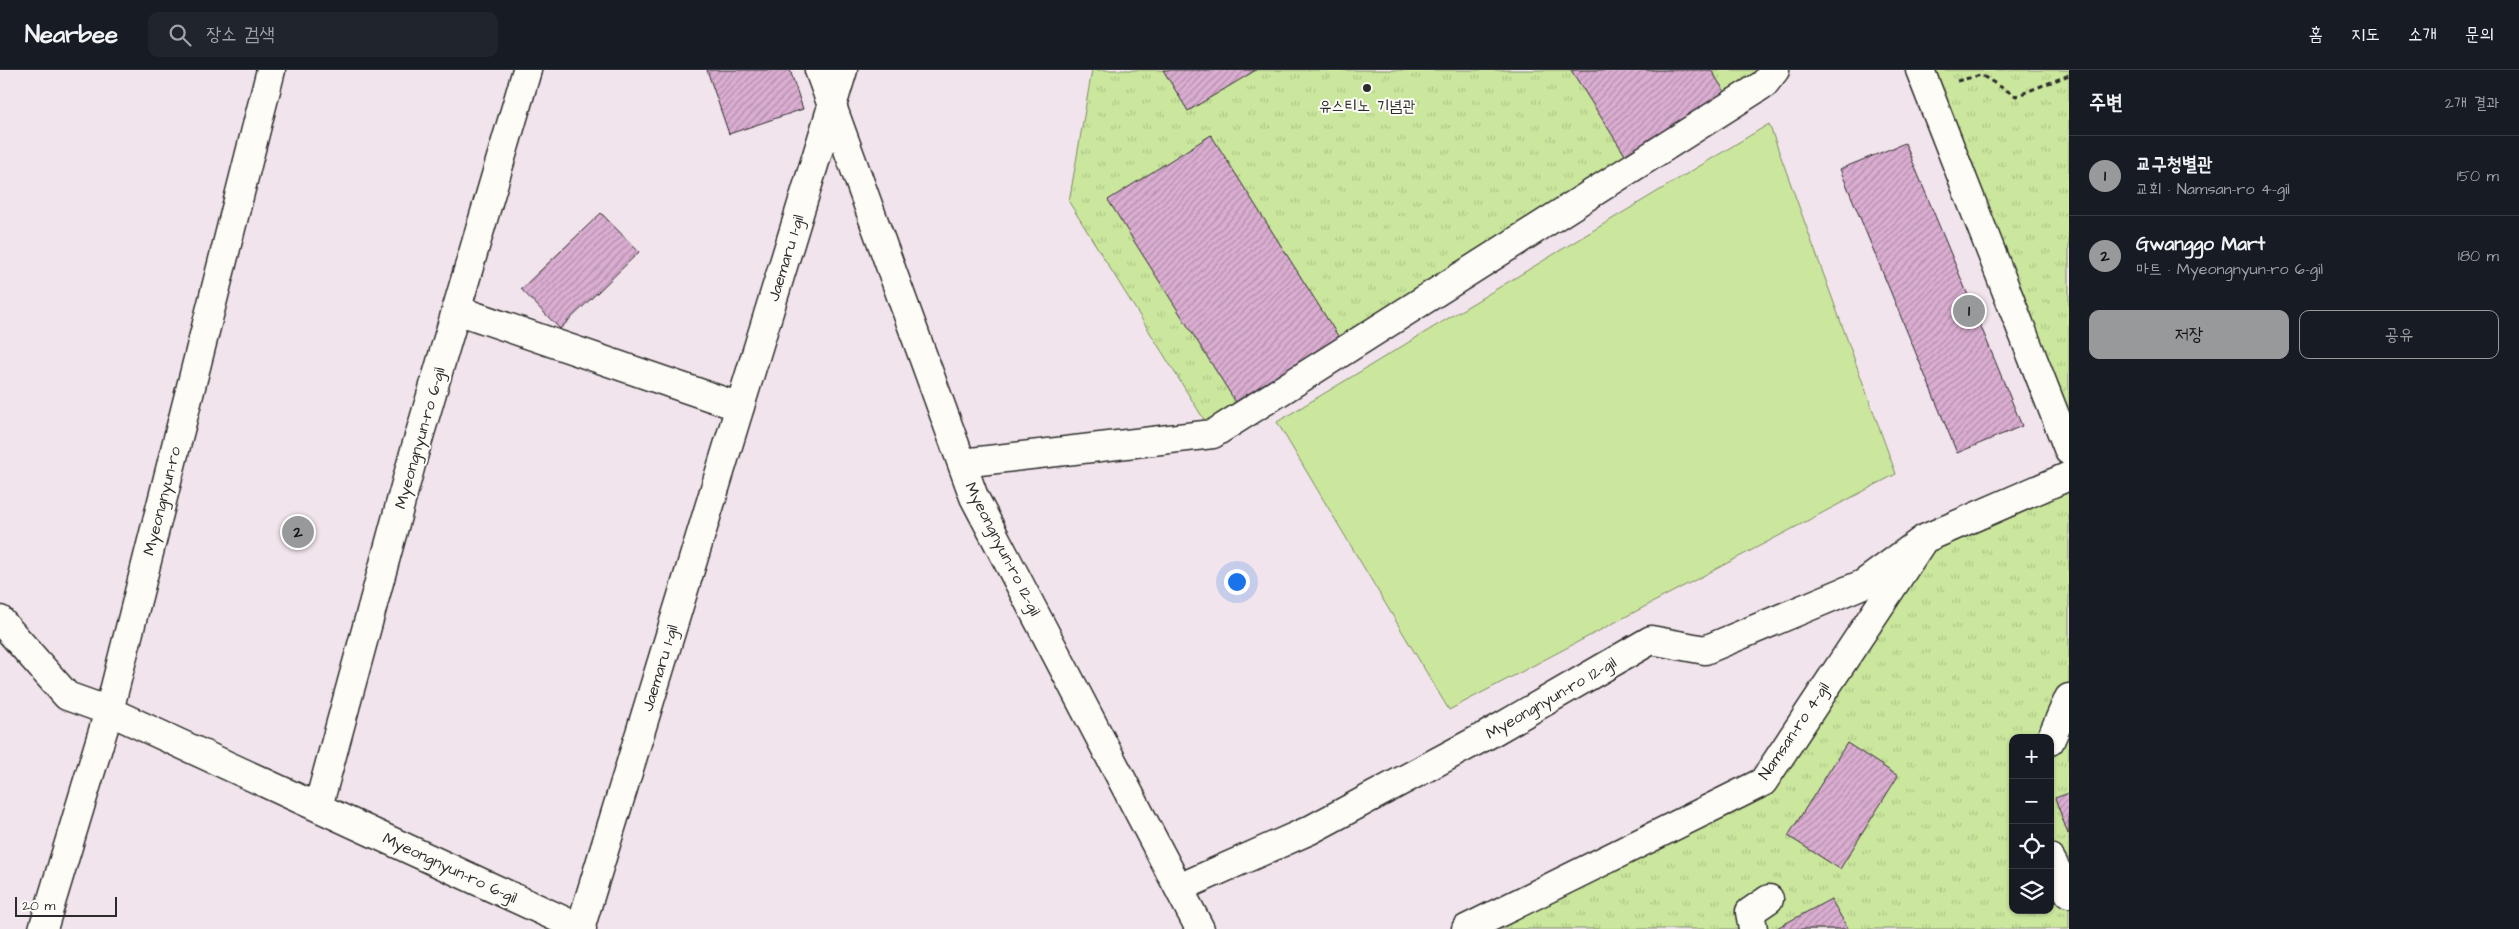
<!DOCTYPE html>
<html lang="ko">
<head>
<meta charset="utf-8">
<style>
	body { margin:0; font-family:"Architects Daughter","Poor Story",sans-serif; background:#20242c; color:#f1f3f6 }
	.controls { position:absolute; right:15px; bottom:15px; display:grid; overflow:hidden; border-radius:10px; box-shadow:0 1px 4px #0004 }
	.controls button { width:45px; height:45px; display:grid; place-items:center; padding:0; border:0; border-bottom:1px solid #363941; background:#171b24; color:#f1f3f6; font:25px sans-serif }
	.scale { position:absolute; left:15px; bottom:12px; width:102px; box-sizing:border-box; padding-left:5px; border:2px solid #2b2b2b; border-top:0; font-size:14px; line-height:18px; white-space:nowrap; color:#2b2b2b; -webkit-text-stroke:4px #fdfcf7; paint-order:stroke }
	.you { position:absolute; left:1236px; top:511px; width:18px; height:18px; margin:-12px; border:4px solid #fff; border-radius:50%; background:#1a73e8; box-shadow:0 0 0 8px #1a73e833 }
	.badge { display:grid; place-items:center; width:32px; height:32px; border-radius:50%; background:#98999b; color:#111; font-size:16px; font-weight:700 }
	.pin { position:absolute; translate:-50% -50%; border:2px solid #fff; box-shadow:0 1px 5px #0006 }
	.list { margin:0; padding:0; list-style:none }
	h2 { display:flex; justify-content:space-between; align-items:center; height:65px; margin:0; padding:0 20px; font-size:21px }
	h2 small { font-size:16px; font-weight:400; color:#9ea1a6 }
	.list li { display:grid; grid-template-columns:32px 1fr auto; gap:15px; align-items:center; box-sizing:border-box; height:80px; padding:0 20px; border-top:1px solid #363941 }
	.list b { display:block; font-size:19px; white-space:nowrap }
	.list p { margin:0; font-size:16px; white-space:nowrap; color:#9ea1a6 }
	.list em { font-size:16px; font-style:normal; color:#9ea1a6 }
	.actions { display:flex; gap:10px; padding:15px 20px }
	.actions a { flex:1; padding:11px 0; border:1px solid #98999b; border-radius:10px; text-align:center; font-size:18px; color:#98999b }
	.actions .main { background:#98999b; color:#111 }
	.icon { flex:none; width:28px; height:28px; fill:none; stroke:currentColor; stroke-width:2; stroke-linecap:round; stroke-linejoin:round }
	.map { position:relative; flex:none; width:2069px; height:859px; overflow:hidden }
	header { display:flex; align-items:center; gap:30px; box-sizing:border-box; height:70px; padding:0 25px; background:#171b24; border-bottom:1px solid #363941 }
	header strong { font-size:24px }
	nav { display:flex; gap:28px; margin-inline-start:auto; font-size:18px }
	.search { width:350px; height:45px; background:#20242c; display:flex; align-items:center; gap:12px; box-sizing:border-box; padding:0 18px; border-radius:10px; color:#9ea1a6; font-size:19px }
	main { display:flex }
	aside { flex:1; background:#171b24 }
	.map>svg:first-child { display:block }
	.grass { fill:url(#grass-tufts); stroke:#7b8964; fill-rule:evenodd }
	.pitch { fill:#cbe79d; stroke:#7b8964 }
	.building { fill:url(#building-hatch); stroke:#2b2b2b }
	.lines { fill:none; stroke-linecap:round; stroke-linejoin:round }
	.minor-casing { stroke:#2b2b2b; stroke-width:31 }
	.path { stroke:#2b2b2b; stroke-width:3; stroke-dasharray:5 4; stroke-linecap:butt }
	.minor { stroke:#fdfcf7; stroke-width:28 }
	.poi-dot { fill:#2b2b2b; stroke:#fdfcf7; stroke-width:2 }
	.labels { text-anchor:middle; dominant-baseline:central; stroke-width:4; stroke-linejoin:round; paint-order:stroke }
	.poi-label { font-size:16px; fill:#2b2b2b; stroke:#fdfcf7 }
	.street-label { font-size:16px; fill:#2b2b2b; stroke:#fdfcf7 }
</style>
</head>
<body>
<header>
<strong>Nearbee</strong>
<div class="search"><svg class="icon" aria-label="search" viewBox="0 0 24 24"><circle cx="10" cy="10" r="6"/><path d="M15 15l6 6"/></svg>장소 검색</div>
<nav><a>홈</a><a>지도</a><a>소개</a><a>문의</a></nav>
</header>
<main>
<div class="map">
<svg width="2069" height="859" viewBox="0 0 2069 859">
	<defs>
		<pattern id="grass-tufts" width="24" height="20" patternUnits="userSpaceOnUse" patternTransform="scale(1.25)"><rect width="24" height="20" fill="#cbe79d"/><path d="M3 7l-1-3M5 7V3M7 7l1-3M15 17l-1-3M17 17v-4M19 17l1-3" fill="none" stroke="#aec687"/></pattern>
		<pattern id="building-hatch" width="6" height="6" patternUnits="userSpaceOnUse" patternTransform="scale(1.25)"><rect width="6" height="6" fill="#daadd1"/><path d="M-1 1l2-2M0 6l6-6M5 7l2-2" fill="none" stroke="#b18daa"/></pattern>
	</defs>
	<rect width="100%" height="100%" fill="#f2e4ec"/>
	<filter id="ink" filterUnits="userSpaceOnUse"><feTurbulence type="fractalNoise" baseFrequency=".02" numOctaves="2"/><feDisplacementMap in="SourceGraphic" scale="10" xChannelSelector="R" yChannelSelector="G"/><feConvolveMatrix kernelMatrix="1 2 1 2 8 2 1 2 1" color-interpolation-filters="sRGB"/></filter>
	<g filter="url(#ink)">
		<!-- grass -->
		<path class="grass" d="M1092 0H1775L1213 364 1069 132Z
			M1920 0H2069V381Z
			M2069 396V859H1466L1763 712 1924 469ZM2013 668H2050V840H2013Z"/>
		<!-- pitch -->
		<path class="pitch" d="M1769 54 1896 404 1449 640 1277 352Z"/>
		<!-- building -->
		<path class="building" d="M707 0H790L803 39 729 64Z
			M1163 0H1256L1188 41Z
			M1571 0H1711L1725 22 1625 85Z
			M1211 65 1340 269 1237 334 1108 130Z
			M1905 73 2022 356 1957 383 1840 99Z
			M601 143 639 182 560 259 521 219Z
			M1847 673 1898 706 1840 799 1788 766Z
			M2069 723V763L2068 764 2055 728Z
			M1831 829 1848 859H1775Z"/>
		<g class="lines">
			<!-- minor casing -->
			<g class="minor-casing">
				<path id="minor" d="M819 0 974 427 1200 859
					M1920 0 2069 381
					M457 240 740 337
					M962 393 1213 364 1764 14 1775 0
					M0 550 67 626 109 641 582 859
					M2050 671 2069 628
					M318 737 413 387 527 0
					M2050 788 2069 823
					M1179 818 1310 760 1489 664 1651 570 1705 580 1863 514 1924 469
					M43 859 109 641 271 0
					M580 859 843 0
					M1466 859 1763 712 1924 469 2069 406
					M1753 859 1750 842 1769 829"/>
			</g>
			<!-- path -->
			<path class="path" d="M1957 11 1981 5 2016 26 2069 5"/>
			<!-- minor -->
			<use href="#minor" class="minor"/>
		</g>
	</g>
	<!-- markers -->
	<circle class="poi-dot" cx="1367" cy="18" r="5"/>
	<g class="labels">
		<!-- poi labels -->
		<g class="poi-label">
			<text x="1367" y="36">유스티노 기념관</text>
		</g>
		<!-- street labels -->
		<g class="street-label">
			<text transform="translate(786 188) rotate(-73)">Jaemaru 1-gil</text>
			<text transform="translate(420 368) rotate(-74)">Myeongnyun-ro 6-gil</text>
			<text transform="translate(162 431) rotate(-76)">Myeongnyun-ro</text>
			<text transform="translate(1003 479) rotate(63)">Myeongnyun-ro 12-gil</text>
			<text transform="translate(660 598) rotate(-73)">Jaemaru 1-gil</text>
			<text transform="translate(1551 628) rotate(-30)">Myeongnyun-ro 12-gil</text>
			<text transform="translate(1794 661) rotate(-56)">Namsan-ro 4-gil</text>
			<text transform="translate(450 798) rotate(25)">Myeongnyun-ro 6-gil</text>
		</g>
	</g>
</svg>
<div class="controls">
<button>+</button>
<button>−</button>
<button><svg class="icon" aria-label="locate" viewBox="0 0 24 24"><circle cx="12" cy="12" r="6"/><path d="M12 2v4M12 18v4M2 12h4M18 12h4"/></svg></button>
<button><svg class="icon" aria-label="layers" viewBox="0 0 24 24"><path d="M12 4l9 5-9 5-9-5zM3 14l9 5 9-5"/></svg></button>
</div>
<div class="scale">20 m</div>
<div class="you"></div>
<div class="pin badge" style="left:1969px;top:241px">1</div>
<div class="pin badge" style="left:298px;top:462px">2</div>
</div>
<aside>
<h2>주변<small>2개 결과</small></h2>
<ul class="list">
<li><span class="badge">1</span><div><b>교구청별관</b><p>교회 · Namsan-ro 4-gil</p></div><em>150 m</em></li>
<li><span class="badge">2</span><div><b>Gwanggo Mart</b><p>마트 · Myeongnyun-ro 6-gil</p></div><em>180 m</em></li>
</ul>
<div class="actions"><a class="main">저장</a><a>공유</a></div>
</aside>
</main>
</body>
</html>
